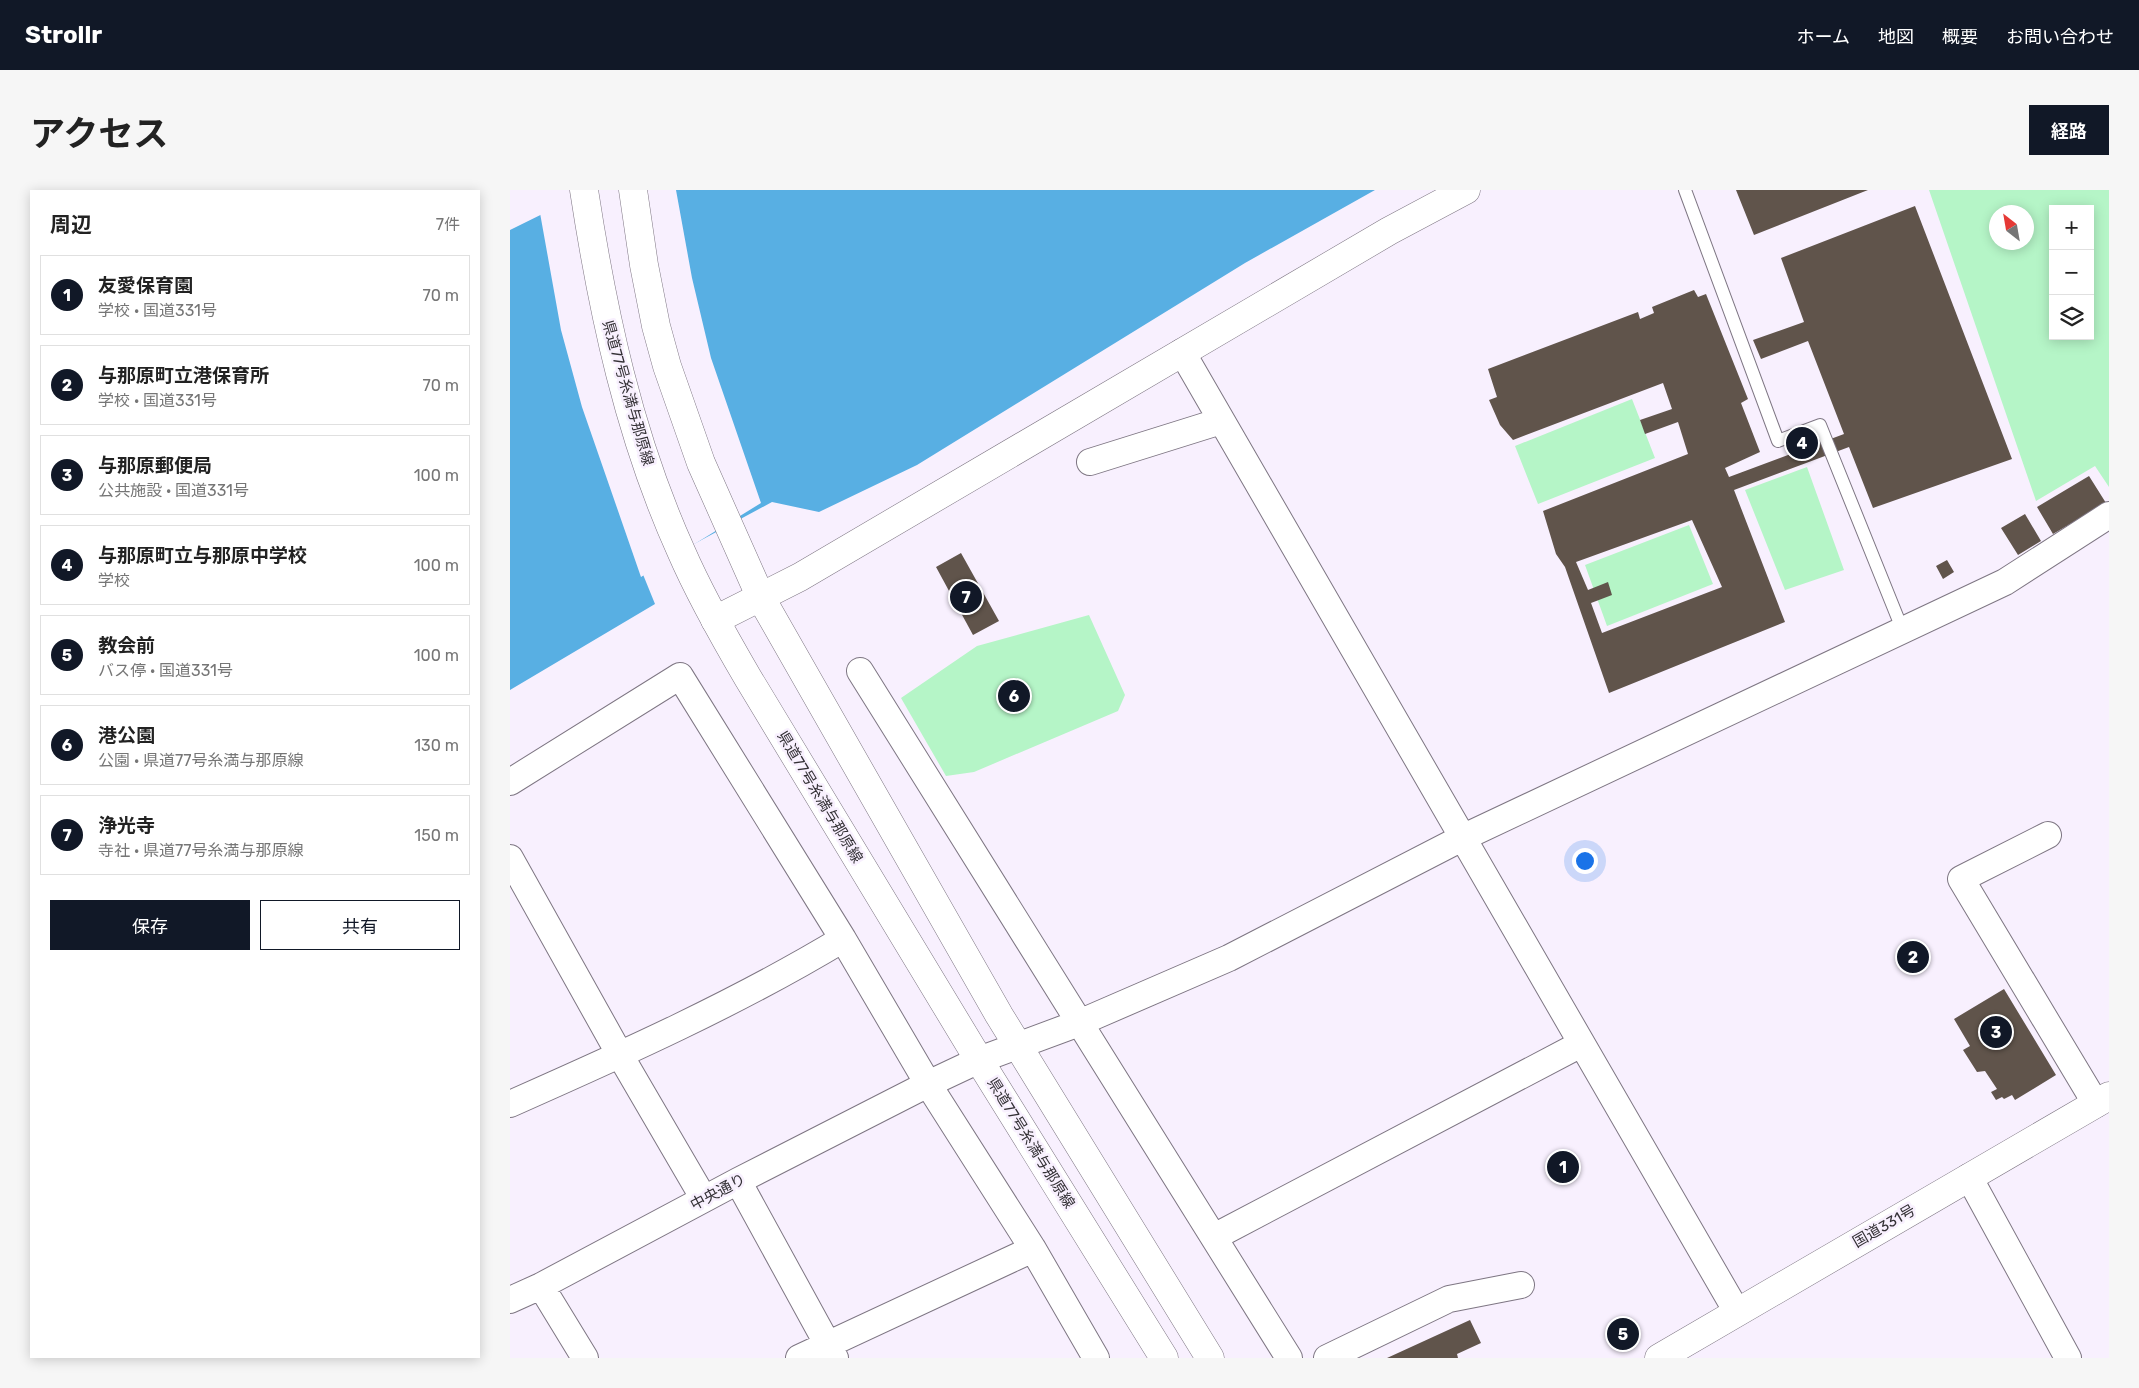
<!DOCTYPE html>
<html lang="ja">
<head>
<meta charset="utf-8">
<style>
	body { margin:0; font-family:Rubik,"Noto Sans JP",sans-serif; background:#f6f6f6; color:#222 }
	.controls { position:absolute; right:15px; top:15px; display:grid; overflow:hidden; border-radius:0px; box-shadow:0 2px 12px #0003 }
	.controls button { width:45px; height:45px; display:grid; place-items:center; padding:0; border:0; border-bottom:1px solid #e0e0e0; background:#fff; color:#222; font:25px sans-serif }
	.compass { position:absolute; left:1479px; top:15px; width:45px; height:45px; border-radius:50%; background:#fff; box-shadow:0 2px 12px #0003; rotate:329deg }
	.you { position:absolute; left:1074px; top:670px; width:18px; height:18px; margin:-12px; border:4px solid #fff; border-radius:50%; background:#1a73e8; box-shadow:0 0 0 8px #1a73e833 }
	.badge { display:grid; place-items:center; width:32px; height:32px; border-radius:50%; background:#111827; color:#fff; font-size:16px; font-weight:700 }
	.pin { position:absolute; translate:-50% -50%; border:2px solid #fff; box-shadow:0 1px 5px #0006 }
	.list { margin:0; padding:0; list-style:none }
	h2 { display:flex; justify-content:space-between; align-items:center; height:65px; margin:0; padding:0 20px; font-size:21px }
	h2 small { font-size:16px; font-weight:400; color:#767676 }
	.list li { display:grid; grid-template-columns:32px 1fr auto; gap:15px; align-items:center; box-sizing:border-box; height:80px; margin:0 10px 10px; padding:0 10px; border:1px solid #e0e0e0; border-radius:0px }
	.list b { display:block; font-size:19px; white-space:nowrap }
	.list p { margin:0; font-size:16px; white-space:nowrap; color:#767676 }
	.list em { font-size:16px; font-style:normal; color:#767676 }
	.actions { display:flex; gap:10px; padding:15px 20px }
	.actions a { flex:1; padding:11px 0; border:1px solid #111827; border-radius:0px; text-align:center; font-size:18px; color:#111827 }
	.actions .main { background:#111827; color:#fff }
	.icon { flex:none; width:28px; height:28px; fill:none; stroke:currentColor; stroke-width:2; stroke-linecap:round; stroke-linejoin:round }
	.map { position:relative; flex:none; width:1599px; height:1168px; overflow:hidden; border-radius:0px }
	header { display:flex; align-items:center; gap:30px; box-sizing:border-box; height:70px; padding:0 25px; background:#111827; color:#fff }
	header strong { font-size:24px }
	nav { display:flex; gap:28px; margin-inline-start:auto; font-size:18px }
	.intro { display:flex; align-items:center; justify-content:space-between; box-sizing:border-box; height:120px; padding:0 30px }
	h1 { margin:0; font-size:35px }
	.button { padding:12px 22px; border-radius:0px; background:#111827; color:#fff; font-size:18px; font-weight:700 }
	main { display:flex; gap:30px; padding:0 30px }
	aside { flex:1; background:#fff; border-radius:0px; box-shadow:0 2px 12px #0003 }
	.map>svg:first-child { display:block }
	.green { fill:#b5f5c7; fill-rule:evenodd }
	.water { fill:#58afe3 }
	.pier { fill:#f8f0fe }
	.building { fill:#60544b; fill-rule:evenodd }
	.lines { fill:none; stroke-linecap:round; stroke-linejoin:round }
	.lane-casing { stroke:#7e7683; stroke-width:14 }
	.street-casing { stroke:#7e7683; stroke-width:28 }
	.secondary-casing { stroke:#7e7683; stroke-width:29 }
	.primary-casing { stroke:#7e7683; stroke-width:29 }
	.highway-casing { stroke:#7e7683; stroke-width:29 }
	.lane { stroke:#fff; stroke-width:12 }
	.street { stroke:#fff; stroke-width:26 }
	.secondary { stroke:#fff; stroke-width:28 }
	.primary { stroke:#fff; stroke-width:28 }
	.highway { stroke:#fff; stroke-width:28 }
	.labels { text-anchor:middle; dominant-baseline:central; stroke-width:5; stroke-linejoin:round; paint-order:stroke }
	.street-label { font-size:15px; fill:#343136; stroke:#f8f0fe }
</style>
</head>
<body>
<header>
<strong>Strollr</strong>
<nav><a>ホーム</a><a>地図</a><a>概要</a><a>お問い合わせ</a></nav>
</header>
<div class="intro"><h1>アクセス</h1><a class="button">経路</a></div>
<main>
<aside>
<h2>周辺<small>7件</small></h2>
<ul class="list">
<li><span class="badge">1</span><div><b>友愛保育園</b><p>学校 · 国道331号</p></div><em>70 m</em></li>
<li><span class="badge">2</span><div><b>与那原町立港保育所</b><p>学校 · 国道331号</p></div><em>70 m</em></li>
<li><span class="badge">3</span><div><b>与那原郵便局</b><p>公共施設 · 国道331号</p></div><em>100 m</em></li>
<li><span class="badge">4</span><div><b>与那原町立与那原中学校</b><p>学校</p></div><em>100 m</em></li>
<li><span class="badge">5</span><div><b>教会前</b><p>バス停 · 国道331号</p></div><em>100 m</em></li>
<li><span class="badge">6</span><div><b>港公園</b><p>公園 · 県道77号糸満与那原線</p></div><em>130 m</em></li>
<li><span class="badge">7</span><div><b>浄光寺</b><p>寺社 · 県道77号糸満与那原線</p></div><em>150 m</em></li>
</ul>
<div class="actions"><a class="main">保存</a><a>共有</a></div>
</aside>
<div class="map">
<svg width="1599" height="1168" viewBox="0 0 1599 1168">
	<rect width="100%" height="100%" fill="#f8f0fe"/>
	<!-- green -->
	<path class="green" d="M1419 0H1599V297L1585 276 1526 311ZM1543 19H1580V146H1543ZM1486 22H1516V52H1486Z
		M1122 209 1145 268 1028 314 1005 256Z
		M1297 277 1334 380 1275 400 1235 300Z
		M1179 335 1203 394 1097 436 1075 375Z
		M579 425 615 505 608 521 464 582 436 586 391 508 467 456Z"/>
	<!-- water -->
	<path class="water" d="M81 0H865L735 73 407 275 309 322 262 312 132 382 145 414 0 500V40Z"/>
	<!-- pier -->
	<path class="pier" d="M75 0H166L182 88 201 168 251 313 131 387 72 217 51 140 30 23Z"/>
	<!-- building -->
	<path class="building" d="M1226 0H1358L1244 45Z
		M1405 16 1502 269 1363 318 1339 257 1224 300 1275 432 1099 503 1055 377 1046 364 1033 321 1178 264 1168 232 1135 244 1130 230 1162 219 1153 193 1003 250 990 235 979 210 987 207 978 179 1128 122 1130 129 1144 123 1142 117 1184 100 1188 107 1196 104 1238 209 1231 213 1250 262 1215 278 1219 287 1334 244 1298 151 1251 169 1243 150 1294 132 1271 68ZM1182 330 1212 397 1092 443 1081 413 1102 405 1098 392 1078 400 1066 372Z
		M1579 286 1596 313 1543 344 1527 317Z
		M1515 324 1531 351 1508 365 1491 338Z
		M451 363 489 431 463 445 426 377Z
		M1437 370 1444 382 1433 389 1426 376Z
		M1494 799 1546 885 1505 910 1502 905 1494 909 1492 907 1486 910 1481 902 1487 899 1475 881 1467 882 1453 860 1460 856 1444 829Z
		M960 1130 971 1153 947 1164 948 1168H877Z"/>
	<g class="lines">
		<!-- lane casing -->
		<g class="lane-casing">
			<path id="lane" d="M1175 0 1268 251 1310 235 1393 441"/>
		</g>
		<!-- street casing -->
		<g class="street-casing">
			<path id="street" d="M672 162 1227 1122
				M580 272 711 231
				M350 481 779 1168
				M0 592 170 486 333 749 418 894 523 1059 586 1168
				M1538 645 1451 689 1586 914
				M0 668 110 865 194 1009
				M0 914C113 864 227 813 333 749
				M1459 987 1558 1168
				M228 991 325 1168
				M704 1047 1071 854
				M31 1096 75 1168
				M0 1110 31 1096 228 991 418 894 469 870 569 833 719 768 952 648 1495 392 1599 325
				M289 1168 523 1059
				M817 1168 939 1109 1011 1095"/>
		</g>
		<!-- secondary casing -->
		<g class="secondary-casing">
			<path id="secondary" d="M205 430 290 387 879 41 956 0"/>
		</g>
		<!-- primary casing -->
		<g class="primary-casing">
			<path id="primary" d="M74 0C93 124 119 246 171 361 190 405 214 447 238 488L469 870 654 1168
				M123 0 134 75 146 136 157 176 191 273 251 408 489 825 700 1168"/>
		</g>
		<!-- highway casing -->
		<g class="highway-casing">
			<path id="highway" d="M1149 1168 1599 906"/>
		</g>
		<!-- lane -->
		<use href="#lane" class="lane"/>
		<!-- street -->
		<use href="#street" class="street"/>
		<!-- secondary -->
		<use href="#secondary" class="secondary"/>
		<!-- primary -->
		<use href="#primary" class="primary"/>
		<!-- highway -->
		<use href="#highway" class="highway"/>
	</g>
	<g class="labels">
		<!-- street labels -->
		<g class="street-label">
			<text transform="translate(118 203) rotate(74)">県道77号糸満与那原線</text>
			<text transform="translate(310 607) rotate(59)">県道77号糸満与那原線</text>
			<text transform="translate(521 953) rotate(58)">県道77号糸満与那原線</text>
			<text transform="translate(208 1002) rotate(-28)">中央通り</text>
			<text transform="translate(1374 1036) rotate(-30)">国道331号</text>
		</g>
	</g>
</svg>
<div class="controls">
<button>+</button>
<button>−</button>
<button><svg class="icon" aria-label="layers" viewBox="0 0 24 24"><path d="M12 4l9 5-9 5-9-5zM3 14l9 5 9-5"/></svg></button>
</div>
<svg class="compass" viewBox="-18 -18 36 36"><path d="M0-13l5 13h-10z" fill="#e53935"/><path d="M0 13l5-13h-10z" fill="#767676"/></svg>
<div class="you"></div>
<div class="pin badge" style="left:1053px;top:977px">1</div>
<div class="pin badge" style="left:1403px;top:767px">2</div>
<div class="pin badge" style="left:1486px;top:842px">3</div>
<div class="pin badge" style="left:1292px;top:253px">4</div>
<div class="pin badge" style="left:1113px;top:1144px">5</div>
<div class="pin badge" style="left:504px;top:506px">6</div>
<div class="pin badge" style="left:456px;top:407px">7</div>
</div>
</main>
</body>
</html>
